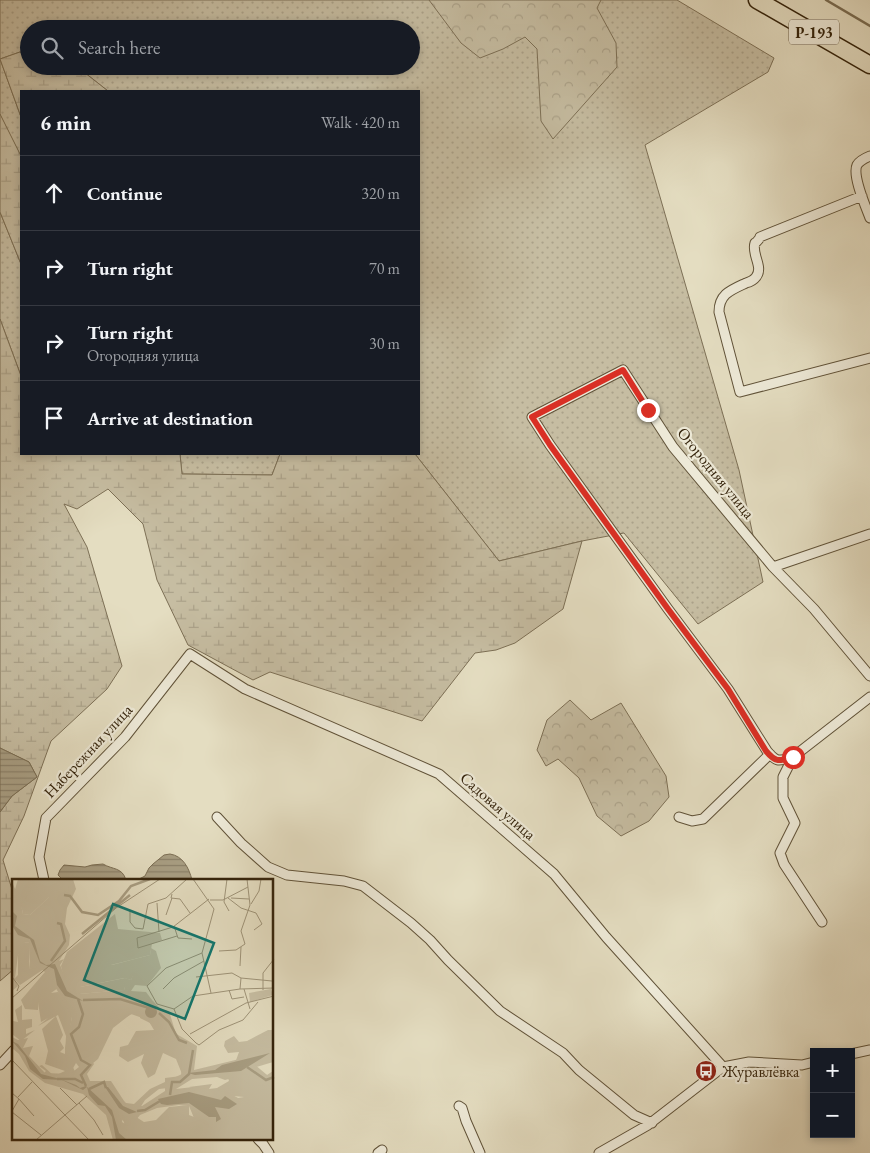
<!DOCTYPE html>
<html lang="en">
<head>
<meta charset="utf-8">
<style>
	body { margin:0; font-family:"EB Garamond",serif; background:#20242c; color:#f1f3f6 }
	.controls { position:absolute; right:15px; bottom:15px; display:grid; overflow:hidden; border-radius:0px; box-shadow:0 2px 8px #0003 }
	.controls button { width:45px; height:45px; display:grid; place-items:center; padding:0; border:0; border-bottom:1px solid #363941; background:#171b24; color:#f1f3f6; font:25px sans-serif }
	.stop { position:absolute; width:15px; height:15px; margin:-11px; border:4px solid #d93025; border-radius:50%; background:#fff }
	.stop.end { background:#d93025; border-color:#fff; box-shadow:0 1px 5px #0008 }
	.list { margin:0; padding:0; list-style:none }
	h2 { display:flex; justify-content:space-between; align-items:center; height:65px; margin:0; padding:0 20px; font-size:21px }
	h2 small { font-size:16px; font-weight:400; color:#9ea1a6 }
	.list li { display:grid; grid-template-columns:32px 1fr auto; gap:15px; align-items:center; box-sizing:border-box; height:75px; padding:0 20px; border-top:1px solid #363941 }
	.list b { display:block; font-size:19px; white-space:nowrap }
	.list p { margin:0; font-size:16px; white-space:nowrap; color:#9ea1a6 }
	.list em { font-size:16px; font-style:normal; color:#9ea1a6 }
	.icon { flex:none; width:28px; height:28px; fill:none; stroke:currentColor; stroke-width:2; stroke-linecap:round; stroke-linejoin:round }
	.map { position:relative; flex:none; width:870px; height:1153px; overflow:hidden }
	.search { position:absolute; background:#171b24; box-shadow:0 2px 8px #0003; left:20px; top:20px; width:400px; height:55px; display:flex; align-items:center; gap:12px; box-sizing:border-box; padding:0 18px; border-radius:28px; color:#9ea1a6; font-size:19px }
	.panel { position:absolute; background:#171b24; box-shadow:0 2px 8px #0003; left:20px; top:90px; width:400px; height:365px; border-radius:0px }
	.map>svg:first-child { display:block }
	.grass { fill:url(#grass-dots); stroke:#7d7056 }
	.forest { fill:url(#forest-crowns); stroke:#7d7056 }
	.wetland { fill:url(#wetland-marsh); stroke:#7d7056 }
	.water { fill:url(#water-rules); stroke:#7a6d53 }
	.lines { fill:none; stroke-linecap:round; stroke-linejoin:round }
	.stream { stroke:#7a6d53; stroke-width:2.5 }
	.street-casing { stroke:#605238; stroke-width:11 }
	.highway-casing { stroke:#34230b; stroke-width:19 }
	.street { stroke:#ede9d7; stroke-width:9 }
	.highway { stroke:#e4ddc1; stroke-width:16 }
	.route { stroke:#d93025; stroke-width:6 }
	.labels { text-anchor:middle; dominant-baseline:central; stroke-width:4.5; stroke-linejoin:round; paint-order:stroke }
	.shield { fill:#ede9d7; stroke:#6c5e48; stroke-width:1 }
	.shield-label { font-size:15px; font-weight:bold; fill:#34230b }
	.street-label { font-size:16px; fill:#34230b; stroke:#ede9d7 }
	.poi-label { font-size:16px; fill:#34230b; stroke:#ede9d7; text-anchor:start }
	.inset-river { fill:none; stroke:#a89e83; stroke-width:2.5 }
	.inset-road { fill:none; stroke:#9e9378; stroke-width:1 }
	.view { fill:#0f766e; fill-opacity:0.15; stroke:#0f766e; stroke-width:2.5 }
	.inset-edge { fill:none; stroke:#34230b; stroke-width:2.5 }
</style>
</head>
<body>
<div class="map">
<svg width="870" height="1153" viewBox="0 0 870 1153">
	<defs>
		<pattern id="grass-dots" width="8" height="8" patternUnits="userSpaceOnUse" patternTransform="scale(1.25)"><rect width="8" height="8" fill="#c6bda2"/><path d="M2 2h.1M6 6h.1" fill="none" stroke="#aba28a" stroke-width="1.8" stroke-linecap="round"/></pattern>
		<pattern id="forest-crowns" width="20" height="18" patternUnits="userSpaceOnUse" patternTransform="scale(1.25)"><rect width="20" height="18" fill="#c6bda2"/><path d="M2 6a3 3 0 1 1 6 0M12 15a3 3 0 1 1 6 0" fill="none" stroke="#aba28a"/></pattern>
		<pattern id="wetland-marsh" width="20" height="14" patternUnits="userSpaceOnUse" patternTransform="scale(1.25)"><rect width="20" height="14" fill="#c6bda2"/><path d="M1 5h8M5 5V1M11 12h8M15 12V8" fill="none" stroke="#aba28a"/></pattern>
		<pattern id="water-rules" width="6" height="5" patternUnits="userSpaceOnUse" patternTransform="scale(1.25)"><rect width="6" height="5" fill="#a89e83"/><path d="M0 2.5h6" fill="none" stroke="#8a8069"/></pattern>
	</defs>
	<rect width="100%" height="100%" fill="#e4ddc1"/>
	<filter id="stains"><feTurbulence type="fractalNoise" baseFrequency=".004" numOctaves="4"/><feColorMatrix values="0 0 0 0 .2 0 0 0 0 .09 0 0 0 0 .02 0 0 0 .5 -.17"/></filter>
	<radialGradient id="worn" r=".72"><stop offset=".6" stop-color="#630" stop-opacity="0"/><stop offset="1" stop-color="#630" stop-opacity=".3"/></radialGradient>
	<!-- grass -->
	<path class="grass" d="M0 0H677L774 58 768 72 645 145 739 470 763 582 698 624 624 533 582 541 499 561 415 454H419V91H108L80 69 72 66H411V29H29V55L20 52 0 59Z
		M0 59 21 117V157L0 115Z
		M0 212 21 264V376L0 319Z
		M180 454H280L272 475 182 474Z"/>
	<!-- forest -->
	<path class="forest" d="M429 0H601L597 8 616 43 617 67 553 139 541 121 537 49 525 37 503 49 480 58 461 43Z
		M570 700 591 720 621 703 666 776 669 797 649 821 621 836 597 816 579 778 558 759 546 766 537 750 547 720Z"/>
	<!-- wetland -->
	<path class="wetland" d="M20 52 29 55V66H72L80 69 108 91H21V117L0 59Z
		M0 114 21 156V264L0 212Z
		M0 319 21 376V454H180L182 474 272 475 280 454H415L499 561 582 541 563 609 515 643 496 650 475 653 422 721 270 672 253 680 188 645 157 580 143 524 108 489 77 509 64 504 87 547 122 666 107 689 51 741 24 816 3 860 14 896V969L0 981V812L12 796 37 777 29 762 0 748Z"/>
	<!-- water -->
	<path class="water" d="M0 748 29 762 37 777 12 796 0 812Z
		M170 854C183 856 189 868 192 880H137L145 876 149 868 153 864 164 855Z
		M103 864C113 870 122 867 126 880H63L58 875 60 870 64 865 85 867 92 865Z"/>
	<g class="lines">
		<!-- stream -->
		<path class="stream" d="M826 0 870 26"/>
		<!-- street casing -->
		<g class="street-casing">
			<path id="street" d="M870 156C865 158 860 160 857 165 852 176 866 207 870 218
				M862 196 760 237C760 238 756 243 755 243 751 254 764 267 756 277 753 281 750 282 746 283 731 290 719 294 719 312L740 392 870 358
				M773 567 870 534
				M793 757C779 761 777 763 767 751L728 689 668 609 550 445 532 417 623 370 673 447 773 567 814 609 870 676
				M217 817 241 843 268 867 287 875 344 881 363 886 411 923 430 940 448 960 500 1011 563 1053 579 1070 634 1115 652 1123
				M679 817 692 821 703 819 770 754
				M44 880 39 857 46 818 125 737 190 654 245 689 439 774 554 874 606 937 723 1067
				M822 922 784 864 780 853 795 823 783 798V777L793 757 870 697
				M851 1054 870 1050
				M0 1065 14 1050
				M459 1106 462 1108 466 1121 480 1153
				M258 1139 263 1144 269 1153
				M378 1153 382 1150
				M599 1153 648 1125 723 1067 749 1062 802 1065 814 1062"/>
		</g>
		<!-- highway casing -->
		<g class="highway-casing">
			<path id="highway" d="M757 0 870 65"/>
		</g>
		<!-- street -->
		<use href="#street" class="street"/>
		<!-- highway -->
		<use href="#highway" class="highway"/>
	</g>
	<g class="lines">
		<!-- route -->
		<path class="route" d="M648 410 623 370 532 417 550 445 668 609 728 689 766 751C776 763 779 761 793 757"/>
	</g>
	<!-- icons -->
	<defs>
		<g id="bus-disc" transform="scale(1.125)"><circle r="9.5" fill="#8f2418" stroke="#ede9d7"/><path d="M-5-6H5V4H4V6H2V4H-2V6H-4V4H-5ZM-3.5-4V0h7V-4ZM-3.5 1.2v1.5H-2V1.2ZM2 1.2v1.5H3.5V1.2Z" fill="#fff"/></g>
	</defs>
	<g fill-rule="evenodd">
		<use href="#bus-disc" x="706" y="1071"/>
	</g>
	<g class="labels">
		<!-- shield labels -->
		<rect class="shield" x="789" y="19.5" width="50" height="25" rx="4"/>
		<g class="shield-label">
			<text x="814" y="32">Р-193</text>
		</g>
		<!-- street labels -->
		<g class="street-label">
			<text transform="translate(716 473) rotate(51)">Огородняя улица</text>
			<text transform="translate(88 751) rotate(-47)">Набережная улица</text>
			<text transform="translate(498 806) rotate(41)">Садовая улица</text>
		</g>
		<!-- poi labels -->
		<g class="poi-label">
			<text x="722" y="1071">Журавлёвка</text>
		</g>
	</g>
	<!-- overview -->
	<g transform="translate(12 879)">
		<rect width="261" height="261" fill="#e4ddc1"/>
		<path d="M21 0H37V18L18 36 11 35 9 25ZM103 35 106 50 148 54 150 61 140 65 138 76 99 86 119 90 123 93 119 101 112 99 68 108H113L112 111 67 115 55 110 49 87 55 73ZM18 63 17 90 27 86 32 90 8 106 3 101 6 107 0 112V96L3 99 6 96V76L12 64ZM39 102H43L46 109 39 114 46 113 61 132 54 173 56 186H60L65 197 37 198 31 195 34 192 27 187 30 186 42 197 53 192 33 185 36 172 30 150 44 137 51 156 48 162 52 169 48 173 53 175 54 157 46 136 26 147 36 139 29 143 25 116ZM10 126V141L20 140V148L14 150V155L23 151 9 162 0 155V146L1 142 6 143 3 131ZM215 196 261 205V261H244L219 237 226 219 232 218 200 215 177 208 200 205 197 210 205 209 217 202ZM91 217 132 243 144 241 157 228 177 226V236L200 245 209 261H123L113 256 112 243ZM212 240 228 248 241 261H219L212 256 209 245Z" fill="#c6bda2"/>
		<path d="M15 0H23L8 32 9 52 52 0H61L64 10 55 29 53 45 58 56 57 66 47 82 52 80 48 86 58 109 69 115 141 122 153 135 161 153 185 167 182 191 261 172V183L241 189 255 196 261 192V204L257 207 241 206 224 198 213 201 205 198 180 200 164 210 181 208 215 213 241 227 261 241V247L255 252 249 250 237 237 221 235 243 252 248 261H238L226 248 214 244 211 249 218 261H206L199 248 182 239 177 227 167 226 145 229 128 236 124 241 111 236 110 243 116 247 114 254 128 261H101L94 236 71 215 33 204 17 192 7 175 0 169V158L6 161 16 159 11 169 21 167 17 177 33 194 58 195 67 188 64 184 60 191 55 188 53 169 60 138 41 104 27 117 26 131 13 130 9 121 33 93 18 82 17 63 0 57V3L4 12ZM128 131V139L140 145 170 186 169 197 153 199V212L130 227 114 225 99 202H78L75 195 82 185 66 162ZM91 47 98 49 103 58 94 56 93 61 86 64 83 55Z" fill="#c6bda2" fill-rule="evenodd"/>
		<path d="M6 0H18L17 6 0 21ZM21 0 20 7 19 11 9 25 11 35 18 36 37 18V0H58L50 47 57 65 43 79 48 63 45 57 41 58 36 65 38 72 32 88 17 90 20 67 18 63 12 64 13 69 6 76 3 99 0 96V24L13 17ZM139 69 144 72 149 89 135 107 123 106 119 112 134 113 147 130 157 132 164 155 181 170V173L174 186 175 195 168 202H158L156 209 147 210 133 221 126 232 111 227 96 208 114 224 122 225 138 210 170 195 164 180 151 174 143 195 136 199 129 184 132 175 116 183 107 177 108 168 116 166 124 152 142 151 136 141 119 135 101 149 86 180 69 194 71 187 64 181V172L57 160 63 142 58 126 46 113 64 122H71L54 111 67 115 112 111 113 108H68L113 99 119 101 122 93 110 89 97 99 77 103 80 97 100 86 138 76ZM256 151H261V183L242 185 261 201 255 203 227 193 228 189 235 188 258 174 223 184 227 173 216 174 212 167 213 162 222 157 227 163 235 162Z" fill="#c6bda2"/>
		<path d="M259 110 261 116 238 123 237 114Z" fill="#c6bda2"/>
		<path d="M0 32 5 37 3 47 22 61 28 82 34 86 43 85 55 112 71 122 53 117 45 106 42 90 28 84 18 60 6 56 1 48ZM133 133a6 6 0 1 1 12 0a6 6 0 1 1-12 0ZM0 162 6 165 29 195 48 200 64 206 68 209 74 207 100 231 107 254 115 261H104L100 238 93 227 86 226 77 216 75 208 71 211 50 201 31 200 18 190 13 177ZM258 174 229 192 183 196 176 194 203 191 210 186ZM93 208H96L111 227 125 233 117 235 107 229ZM177 213 209 221 213 217 225 225 217 230 203 228 209 240 204 243V238H197L177 224 155 226 149 225 146 220Z" fill="#a89e83"/>
		<path class="inset-river" d="M52 16 58 17 70 33 86 36 107 22 119 7 138 0M70 55 118 16M39 82 53 62 49 45 45 44M66 120 71 135 67 148 59 155 69 181 78 186 69 196 74 207M71 121 108 120 137 129M147 134 157 143 167 161 175 164M235 188 254 201 262 198M45 200H63L71 204M77 210 92 203 94 209M158 216 160 203H168L177 195 181 171M125 232 133 231 148 222"/>
		<path class="inset-road" d="M181 0 202 30 190 74 199 114M215 0 212 23 217 32M160 15 159 19 168 20 178 34M216 19 229 29 244 34 250 45 242 51M219 19 237 20M198 21H211L236 8M145 24 147 53M239 25 247 12 249 0M118 32V43L123 49 131 50 136 25 154 19 175 0M154 36 160 19M162 47 166 59 180 60M165 57 126 69 125 59 161 48 197 20M207 72 224 71 233 65 229 52 238 26 235 0M190 74 154 89 135 107 145 125 162 130 170 150 184 164 187 166 207 151 231 141 246 123M228 87 229 68M0 98 7 107 5 112M184 98 220 94 229 99 228 110M229 99 260 102M151 110 162 99 192 82M232 110 238 130M217 111 220 120 232 118M251 111V94L262 80M0 119 104 29 148 0M162 130 181 117 228 110 262 109M178 155 234 124 262 117M0 181 77 261M48 209 65 226M0 214 7 220 0 232M6 218 20 203M7 220 22 237M67 224 82 241 91 256M0 233 29 256M24 261 75 217"/>
		<path class="view" d="M101 25 202 64 173 140 72 101Z"/>
		<rect width="261" height="261" class="inset-edge"/>
	</g>
	<rect width="100%" height="100%" filter="url(#stains)"/>
	<rect width="100%" height="100%" fill="url(#worn)"/>
</svg>
<div class="controls">
<button>+</button>
<button>−</button>
</div>
<div class="stop" style="left:793px;top:757px"></div>
<div class="stop end" style="left:648px;top:410px"></div>
<div class="search"><svg class="icon" aria-label="search" viewBox="0 0 24 24"><circle cx="10" cy="10" r="6"/><path d="M15 15l6 6"/></svg>Search here</div>
<section class="panel">
<h2>6 min<small>Walk · 420 m</small></h2>
<ul class="list">
<li><svg class="icon" aria-label="ahead" viewBox="0 0 24 24"><path d="M12 20V5M6 11l6-6 6 6"/></svg><div><b>Continue</b></div><em>320 m</em></li>
<li><svg class="icon" aria-label="right" viewBox="0 0 24 24"><path d="M7 20v-9h11M14 6l5 5-5 5"/></svg><div><b>Turn right</b></div><em>70 m</em></li>
<li><svg class="icon" aria-label="right" viewBox="0 0 24 24"><path d="M7 20v-9h11M14 6l5 5-5 5"/></svg><div><b>Turn right</b><p>Огородняя улица</p></div><em>30 m</em></li>
<li><svg class="icon" aria-label="arrive" viewBox="0 0 24 24"><path d="M6 21V4h12l-3 4 3 4H6"/></svg><div><b>Arrive at destination</b></div></li>
</ul>
</section>
</div>
</body>
</html>
